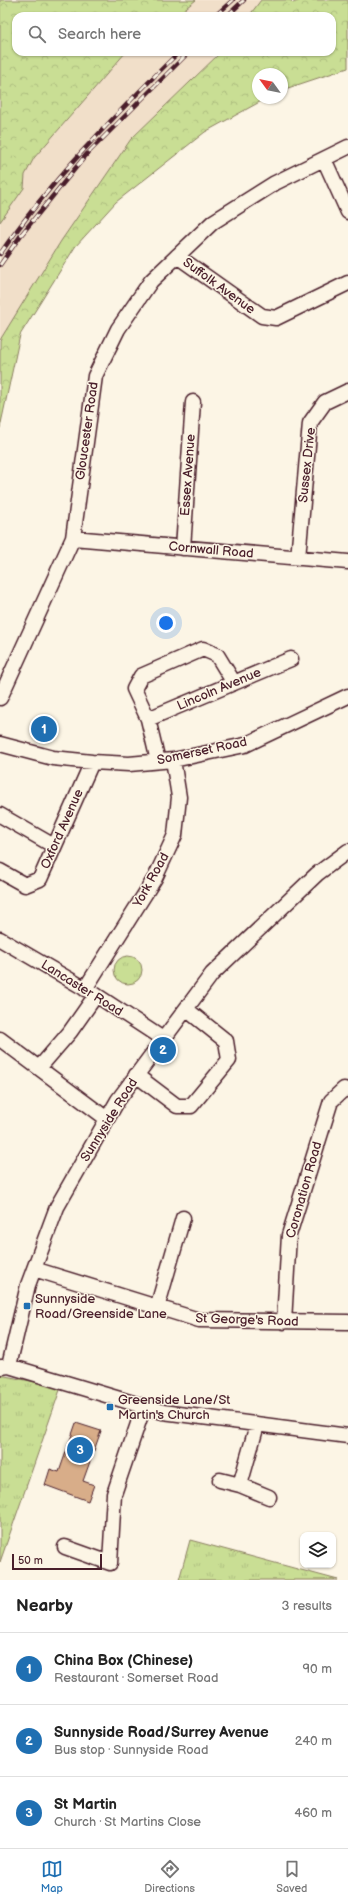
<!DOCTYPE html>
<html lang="en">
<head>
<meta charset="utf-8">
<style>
	body { margin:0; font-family:"Balsamiq Sans",sans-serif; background:#f2f2f2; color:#222 }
	.controls { position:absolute; right:12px; bottom:12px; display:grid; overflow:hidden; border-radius:8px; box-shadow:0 1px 3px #0004 }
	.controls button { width:36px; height:36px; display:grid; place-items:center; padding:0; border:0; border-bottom:1px solid #e0e0e0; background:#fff; color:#222; font:20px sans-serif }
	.compass { position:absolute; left:252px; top:68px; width:36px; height:36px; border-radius:50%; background:#fff; box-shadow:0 1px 3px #0004; rotate:303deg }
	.scale { position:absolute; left:12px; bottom:10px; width:90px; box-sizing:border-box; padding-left:4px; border:2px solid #4a1f2b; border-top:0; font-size:11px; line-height:14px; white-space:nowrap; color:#4a1f2b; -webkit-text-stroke:3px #fcf5e5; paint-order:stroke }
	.you { position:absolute; left:166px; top:623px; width:14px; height:14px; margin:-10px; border:3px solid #fff; border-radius:50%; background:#1a73e8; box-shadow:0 0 0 6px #1a73e833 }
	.badge { display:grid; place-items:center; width:26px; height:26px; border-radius:50%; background:#1f6fb2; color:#fff; font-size:13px; font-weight:700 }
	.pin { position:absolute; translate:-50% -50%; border:2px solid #fff; box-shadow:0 1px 4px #0006 }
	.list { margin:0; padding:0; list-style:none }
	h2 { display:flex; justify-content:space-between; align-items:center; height:52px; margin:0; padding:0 16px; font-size:17px }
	h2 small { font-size:13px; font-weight:400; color:#767676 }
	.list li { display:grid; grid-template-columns:26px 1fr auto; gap:12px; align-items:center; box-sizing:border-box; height:72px; padding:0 16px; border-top:1px solid #e0e0e0 }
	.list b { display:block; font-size:15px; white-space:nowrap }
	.list p { margin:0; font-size:13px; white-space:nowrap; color:#767676 }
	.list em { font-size:13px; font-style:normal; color:#767676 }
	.icon { flex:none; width:22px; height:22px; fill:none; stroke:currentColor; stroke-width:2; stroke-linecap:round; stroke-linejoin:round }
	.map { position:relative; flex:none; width:348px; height:1580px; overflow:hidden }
	.search { position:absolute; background:#fff; box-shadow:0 1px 3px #0004; left:12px; right:12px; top:12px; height:44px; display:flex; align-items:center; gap:10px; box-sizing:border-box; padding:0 14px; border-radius:12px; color:#767676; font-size:15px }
	.sheet { height:268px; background:#fff }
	nav { display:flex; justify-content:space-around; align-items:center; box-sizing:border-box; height:56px; border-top:1px solid #e0e0e0; background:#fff; font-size:11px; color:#767676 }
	nav a { display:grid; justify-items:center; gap:2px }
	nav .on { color:#1f6fb2 }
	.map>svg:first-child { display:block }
	.built { fill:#f1dfc9 }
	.grass { fill:url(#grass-tufts); stroke:#8a7e60 }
	.forest { fill:url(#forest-crowns); stroke:#8a7e60 }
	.building { fill:#d8ad89; stroke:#4a1f2b }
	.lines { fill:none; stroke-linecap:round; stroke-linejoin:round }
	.street-casing { stroke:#4a1f2b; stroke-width:17 }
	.street { stroke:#fcf5e5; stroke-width:14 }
	.rail-casing { stroke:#4a1f2b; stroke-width:4.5 }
	.rail { stroke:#fcf5e5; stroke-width:3; stroke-dasharray:9; stroke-linecap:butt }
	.poi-dot { fill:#1f6fb2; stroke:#fcf5e5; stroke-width:1.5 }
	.labels { text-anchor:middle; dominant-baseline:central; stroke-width:3; stroke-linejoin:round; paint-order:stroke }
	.street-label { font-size:13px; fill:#4a1f2b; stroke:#fcf5e5 }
	.poi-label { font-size:13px; fill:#4a1f2b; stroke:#fcf5e5; text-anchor:start }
</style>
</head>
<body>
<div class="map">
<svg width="348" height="1580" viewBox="0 0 348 1580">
	<defs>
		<pattern id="grass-tufts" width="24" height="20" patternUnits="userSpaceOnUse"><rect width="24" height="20" fill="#c9de94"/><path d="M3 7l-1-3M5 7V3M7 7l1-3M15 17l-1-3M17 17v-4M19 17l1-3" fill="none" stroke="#aebe80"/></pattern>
		<pattern id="forest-crowns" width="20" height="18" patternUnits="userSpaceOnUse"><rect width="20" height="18" fill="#c9de94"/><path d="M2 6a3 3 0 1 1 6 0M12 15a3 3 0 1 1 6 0" fill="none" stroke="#aebe80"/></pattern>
	</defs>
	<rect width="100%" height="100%" fill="#fcf5e5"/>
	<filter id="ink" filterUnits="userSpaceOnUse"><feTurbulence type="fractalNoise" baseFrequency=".025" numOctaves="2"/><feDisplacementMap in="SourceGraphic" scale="8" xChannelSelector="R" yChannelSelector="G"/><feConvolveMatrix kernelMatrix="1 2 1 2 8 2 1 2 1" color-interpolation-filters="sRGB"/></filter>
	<g filter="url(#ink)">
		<!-- built -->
		<path class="built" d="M196 0H261L249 16H187L182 11Z
			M126 52H209L215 58 131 139 61 241 0 340V222L24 188 23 179 27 170 34 158Z"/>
		<!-- grass -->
		<path class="grass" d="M114 970a14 14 0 1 1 28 0a14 14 0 1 1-28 0Z
			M0 1375 61 1387 0 1562Z
			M190 1540 338 1580H179Z"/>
		<!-- forest -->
		<path class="forest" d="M0 0H196L182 11 169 16H16V52H126L34 158 25 175 24 188 0 222Z
			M261 0H290L293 3 301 0H348V68L282 90V74H258V98H267L205 132 116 202 75 247 20 335 0 428V340L61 241 131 139 221 52H332V16H249Z"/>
		<!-- building -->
		<path class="building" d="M76 1423 101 1431 83 1481 94 1485 88 1501 45 1485 50 1469 59 1472Z"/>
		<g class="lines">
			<!-- street casing -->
			<g class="street-casing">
				<path id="street" d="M324 159 348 212
					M177 256 262 316 276 318 348 283
					M73 538 348 562
					M183 548 193 402
					M298 558 310 423 325 402 348 391
					M0 698 73 538 95 376 118 329 151 281 213 222 275 183 348 147
					M148 719 291 659
					M0 744 53 758 92 762 129 764 173 760 245 745 348 696
					M158 761 148 719 134 689 141 676 203 649 217 655 234 683
					M0 815 54 846
					M0 871 25 885 40 879 92 762
					M0 939 96 995 163 1039
					M85 989 155 878 175 835 179 797 173 760
					M0 1039 107 1119
					M39 1068 70 1032 96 995
					M136 1075 177 1106H191L229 1060 226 1041 186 1009
					M34 1269 199 1320 348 1322
					M157 1308 183 1218
					M284 1322 289 1235 331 1101 344 1089 348 1090
					M9 1366 28 1285 57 1207 118 1100 212 974 317 874 348 851
					M1 1367 9 1366 163 1412 348 1436
					M220 1480 240 1485 269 1497
					M240 1485 257 1425
					M65 1547 110 1563 114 1494 144 1406"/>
			</g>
			<!-- street -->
			<use href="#street" class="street"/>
			<!-- rail casing -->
			<g class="rail-casing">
				<path id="rail" d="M215 16 233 0
					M227 16 244 0
					M0 254C51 180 115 115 179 52
					M0 265 21 235 87 154 189 52"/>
			</g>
			<!-- rail -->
			<use href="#rail" class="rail"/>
		</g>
	</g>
	<!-- markers -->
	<g class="poi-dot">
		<rect x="23" y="1302" width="8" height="8" rx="2"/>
		<rect x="106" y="1403" width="8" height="8" rx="2"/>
	</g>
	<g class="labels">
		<!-- street labels -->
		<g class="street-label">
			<text transform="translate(219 286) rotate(36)">Suffolk Avenue</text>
			<text transform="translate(87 431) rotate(-82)">Gloucester Road</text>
			<text transform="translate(307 465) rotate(-84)">Sussex Drive</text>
			<text transform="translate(188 475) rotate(-86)">Essex Avenue</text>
			<text transform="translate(211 550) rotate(5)">Cornwall Road</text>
			<text transform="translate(219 689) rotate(-23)">Lincoln Avenue</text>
			<text transform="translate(202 751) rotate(-12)">Somerset Road</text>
			<text transform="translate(62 829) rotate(-66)">Oxford Avenue</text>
			<text transform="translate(151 880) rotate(-61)">York Road</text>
			<text transform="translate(82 988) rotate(32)">Lancaster Road</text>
			<text transform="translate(109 1120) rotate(-58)">Sunnyside Road</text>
			<text transform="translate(304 1190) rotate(-74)">Coronation Road</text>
			<text transform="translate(247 1320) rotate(2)">St George's Road</text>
		</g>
		<!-- poi labels -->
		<g class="poi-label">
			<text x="35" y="1299">Sunnyside<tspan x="35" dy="15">Road/Greenside Lane</tspan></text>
			<text x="118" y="1400">Greenside Lane/St<tspan x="118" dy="15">Martin's Church</tspan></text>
		</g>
	</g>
</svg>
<div class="controls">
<button><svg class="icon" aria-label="layers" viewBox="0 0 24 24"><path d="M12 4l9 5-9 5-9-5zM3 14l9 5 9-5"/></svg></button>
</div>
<svg class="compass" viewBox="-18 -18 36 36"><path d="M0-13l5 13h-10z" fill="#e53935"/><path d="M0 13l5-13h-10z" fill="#767676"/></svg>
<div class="scale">50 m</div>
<div class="you"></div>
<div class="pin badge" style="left:44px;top:729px">1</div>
<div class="pin badge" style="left:163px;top:1050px">2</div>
<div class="pin badge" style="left:80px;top:1450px">3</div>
<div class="search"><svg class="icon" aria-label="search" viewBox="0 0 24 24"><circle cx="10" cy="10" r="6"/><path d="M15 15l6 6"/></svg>Search here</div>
</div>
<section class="sheet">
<h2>Nearby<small>3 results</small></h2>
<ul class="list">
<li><span class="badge">1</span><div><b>China Box (Chinese)</b><p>Restaurant · Somerset Road</p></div><em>90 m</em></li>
<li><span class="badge">2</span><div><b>Sunnyside Road/Surrey Avenue</b><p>Bus stop · Sunnyside Road</p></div><em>240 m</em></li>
<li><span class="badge">3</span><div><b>St Martin</b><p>Church · St Martins Close</p></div><em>460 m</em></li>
</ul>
</section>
<nav>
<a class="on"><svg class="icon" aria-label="map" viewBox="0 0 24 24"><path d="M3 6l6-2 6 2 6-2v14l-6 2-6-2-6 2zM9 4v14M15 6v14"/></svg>Map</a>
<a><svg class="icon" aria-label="directions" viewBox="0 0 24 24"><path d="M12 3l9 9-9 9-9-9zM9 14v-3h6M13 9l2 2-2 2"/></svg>Directions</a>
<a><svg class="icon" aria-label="saved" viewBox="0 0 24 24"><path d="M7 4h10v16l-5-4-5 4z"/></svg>Saved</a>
</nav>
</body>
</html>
